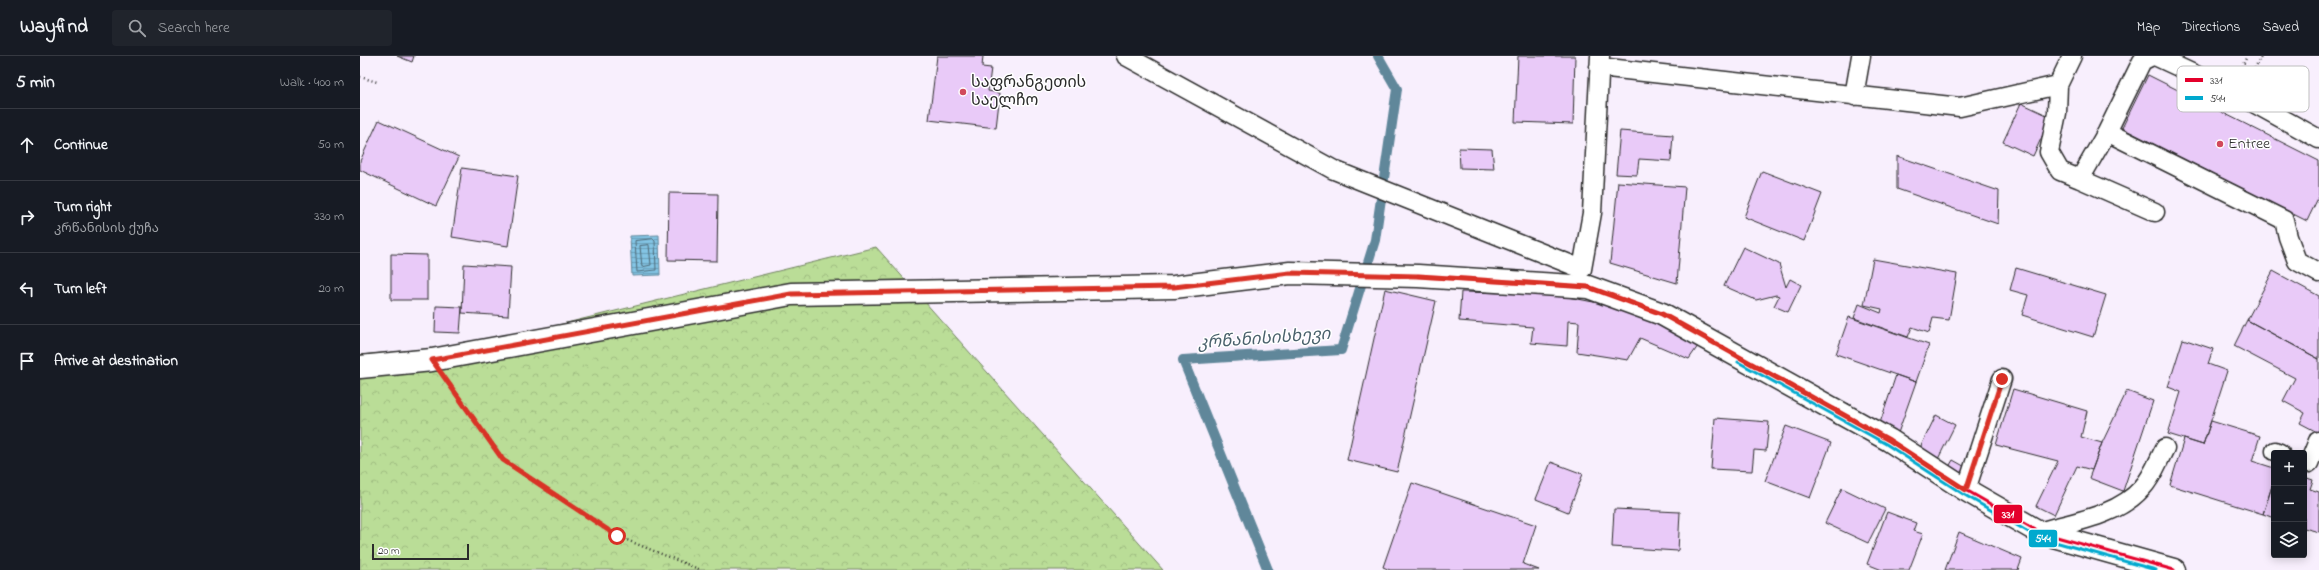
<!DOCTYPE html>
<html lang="en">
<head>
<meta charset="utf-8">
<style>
	body { margin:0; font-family:"Indie Flower","Noto Sans Georgian",sans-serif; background:#20242c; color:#f1f3f6 }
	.controls { position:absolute; right:12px; bottom:12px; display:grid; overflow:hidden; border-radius:4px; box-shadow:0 2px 10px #0003 }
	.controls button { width:36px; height:36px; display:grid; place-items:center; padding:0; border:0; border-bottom:1px solid #363941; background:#171b24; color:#f1f3f6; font:20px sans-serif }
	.scale { position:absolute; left:12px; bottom:10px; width:97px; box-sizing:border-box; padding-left:4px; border:2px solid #2b2b2b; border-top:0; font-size:11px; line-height:14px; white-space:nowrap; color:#2b2b2b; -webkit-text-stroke:3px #fff; paint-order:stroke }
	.stop { position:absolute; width:12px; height:12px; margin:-9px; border:3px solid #d93025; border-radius:50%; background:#fff }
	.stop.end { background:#d93025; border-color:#fff; box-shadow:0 1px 4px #0008 }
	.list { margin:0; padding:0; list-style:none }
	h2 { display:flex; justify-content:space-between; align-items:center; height:52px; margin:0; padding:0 16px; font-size:17px }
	h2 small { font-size:13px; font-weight:400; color:#9ea1a6 }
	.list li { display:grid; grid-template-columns:26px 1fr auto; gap:12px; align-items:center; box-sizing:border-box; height:72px; padding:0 16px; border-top:1px solid #363941 }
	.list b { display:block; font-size:15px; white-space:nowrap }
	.list p { margin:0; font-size:13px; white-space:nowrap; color:#9ea1a6 }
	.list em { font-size:13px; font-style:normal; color:#9ea1a6 }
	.icon { flex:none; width:22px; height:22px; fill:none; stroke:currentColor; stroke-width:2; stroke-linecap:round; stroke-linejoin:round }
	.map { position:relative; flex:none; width:1959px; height:514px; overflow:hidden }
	header { display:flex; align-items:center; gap:24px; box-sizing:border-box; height:56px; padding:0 20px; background:#171b24; border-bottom:1px solid #363941 }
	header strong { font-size:19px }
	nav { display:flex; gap:22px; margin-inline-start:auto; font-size:14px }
	.search { width:280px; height:36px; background:#20242c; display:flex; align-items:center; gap:10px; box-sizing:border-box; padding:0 14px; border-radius:4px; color:#9ea1a6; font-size:15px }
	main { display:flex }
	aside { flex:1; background:#171b24 }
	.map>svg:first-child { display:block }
	.forest { fill:url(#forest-crowns); stroke:#728461 }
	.water { fill:url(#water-rules); stroke:#60879a }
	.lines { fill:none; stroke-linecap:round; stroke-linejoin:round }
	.shore { stroke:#4e6875; stroke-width:1 }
	.stream { stroke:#60879a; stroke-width:10 }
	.building { fill:#e9caf8; stroke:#2b2b2b }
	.lane-casing { stroke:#2b2b2b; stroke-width:21 }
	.secondary-casing { stroke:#2b2b2b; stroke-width:25 }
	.path { stroke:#2b2b2b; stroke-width:2.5; stroke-dasharray:1 3; stroke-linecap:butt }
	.lane { stroke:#fff; stroke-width:18 }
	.secondary { stroke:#fff; stroke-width:22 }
	.bus-1-casing { stroke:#fff; stroke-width:6 }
	.bus-2-casing { stroke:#fff; stroke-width:6 }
	.bus-1 { stroke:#e4002b; stroke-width:3 }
	.bus-2 { stroke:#00a9ce; stroke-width:3 }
	.route { stroke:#d93025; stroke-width:5 }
	.poi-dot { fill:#d1495b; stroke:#fff; stroke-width:1.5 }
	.labels { text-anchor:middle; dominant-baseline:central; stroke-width:3; stroke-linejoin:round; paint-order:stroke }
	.poi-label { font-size:16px; fill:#2b2b2b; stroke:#fff; text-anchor:start }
	.water-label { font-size:17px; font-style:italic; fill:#4a616c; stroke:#fff }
	.key { fill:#fff; stroke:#bfbfbf; stroke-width:1 }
	.key-label { font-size:11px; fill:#2b2b2b }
	.line-badge { stroke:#fff; stroke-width:1.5 }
	.badge-label { font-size:11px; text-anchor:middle; font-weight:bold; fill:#fff }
</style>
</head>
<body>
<header>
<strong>Wayfind</strong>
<div class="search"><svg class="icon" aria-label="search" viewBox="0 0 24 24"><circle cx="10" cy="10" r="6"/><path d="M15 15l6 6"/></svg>Search here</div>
<nav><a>Map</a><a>Directions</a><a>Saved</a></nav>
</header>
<main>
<aside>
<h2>5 min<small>Walk · 400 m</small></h2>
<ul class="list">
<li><svg class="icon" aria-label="ahead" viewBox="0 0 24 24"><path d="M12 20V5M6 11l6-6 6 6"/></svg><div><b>Continue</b></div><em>50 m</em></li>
<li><svg class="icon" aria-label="right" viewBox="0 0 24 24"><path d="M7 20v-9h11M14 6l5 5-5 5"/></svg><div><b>Turn right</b><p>კრწანისის ქუჩა</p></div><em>330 m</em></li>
<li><svg class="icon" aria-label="left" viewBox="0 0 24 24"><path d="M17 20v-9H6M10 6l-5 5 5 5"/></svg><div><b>Turn left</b></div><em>20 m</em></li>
<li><svg class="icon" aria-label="arrive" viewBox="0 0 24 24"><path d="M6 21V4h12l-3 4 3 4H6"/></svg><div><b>Arrive at destination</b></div></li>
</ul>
</aside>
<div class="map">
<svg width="1959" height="514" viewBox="0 0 1959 514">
	<defs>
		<pattern id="forest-crowns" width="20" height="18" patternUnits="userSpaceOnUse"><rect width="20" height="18" fill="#badd97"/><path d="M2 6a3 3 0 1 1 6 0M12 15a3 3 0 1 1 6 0" fill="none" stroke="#a0be82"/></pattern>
		<pattern id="water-rules" width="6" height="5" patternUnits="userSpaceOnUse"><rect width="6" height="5" fill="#83c4e4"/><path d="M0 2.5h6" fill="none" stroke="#6b9fb9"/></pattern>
	</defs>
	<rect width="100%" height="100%" fill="#f8effd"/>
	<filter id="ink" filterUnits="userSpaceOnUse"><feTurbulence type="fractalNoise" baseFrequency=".025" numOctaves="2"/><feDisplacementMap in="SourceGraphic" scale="8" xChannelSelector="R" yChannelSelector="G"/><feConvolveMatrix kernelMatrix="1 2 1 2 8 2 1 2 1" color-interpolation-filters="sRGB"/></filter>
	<g filter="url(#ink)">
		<!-- forest -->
		<path class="forest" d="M516 191 803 514H0V299L121 288Z"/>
		<!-- water -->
		<path class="water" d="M299 179 300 219 272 220 270 180Z"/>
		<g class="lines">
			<!-- shore -->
			<path class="shore" d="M293 183 295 185 296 214 277 216 275 185Z
				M289 189 291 209 282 211 280 190Z"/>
			<!-- stream -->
			<path class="stream" d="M908 514 823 304 981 294 1015 184 1037 33 1018 0"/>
		</g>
		<!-- building -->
		<path class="building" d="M37 0H54L52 6Z
			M577 0H623L622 11 631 12 628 35 640 37 636 72 569 64Z
			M1158 0H1215L1213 68 1155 66Z
			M1788 19 1959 105V140L1947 165 1762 72Z
			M1661 47 1691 61 1673 100 1643 86Z
			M19 64 99 101 76 150 0 114V105Z
			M1260 75 1313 79 1311 105 1279 103 1277 119 1256 118Z
			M1099 92 1132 93 1134 113 1100 112Z
			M1537 100 1639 135 1638 168 1537 133Z
			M102 112 158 120 148 190 92 181Z
			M1402 115 1462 138 1444 185 1384 161Z
			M1258 126 1325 131 1317 227 1250 207Z
			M309 137 358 138 357 205 308 204Z
			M1383 191 1419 208 1426 231 1430 223 1441 229 1428 256 1414 250 1419 240 1416 239 1396 244 1364 230Z
			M31 198 67 199V244H31Z
			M1513 203 1597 218 1589 264 1573 262 1569 277 1552 271 1548 281 1494 262 1499 248 1521 257 1522 253 1504 249Z
			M104 208 151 211 148 260 102 257Z
			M1656 212 1746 239 1733 281 1662 259 1668 239 1650 234Z
			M1913 215 1959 240V303L1887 264Z
			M1025 233 1076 245 1037 416 987 404Z
			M1101 236 1192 238 1249 249 1287 263 1338 290 1329 303 1280 282 1268 304 1217 296 1219 266 1208 265 1207 290 1171 287 1173 271 1099 265Z
			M76 250 102 251 100 277 75 276Z
			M1489 261 1569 289 1556 326 1476 298Z
			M1887 264 1959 303V377L1940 367 1945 357 1923 345 1935 322 1874 290Z
			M1823 283 1853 293 1848 308 1867 315 1843 389 1808 378 1821 336 1808 331Z
			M1536 319 1556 326 1537 380 1518 373Z
			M1653 333 1727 355 1721 381 1742 387 1732 414 1717 410 1694 459 1676 450 1698 405 1636 389Z
			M1767 335 1793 345 1763 435 1729 422 1742 387Z
			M1576 359 1595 369 1576 407 1557 398Z
			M1355 362 1409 366 1406 395 1394 394 1392 415 1351 413Z
			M1851 365 1900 380 1892 405 1914 412V424L1903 458 1810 429 1824 383 1843 389Z
			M1426 370 1471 387 1450 442 1405 425Z
			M1593 404 1609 413 1603 423 1587 414Z
			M1191 406 1223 418 1208 456 1176 443Z
			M1944 421 1953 424 1950 433 1959 436V476L1944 472Z
			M1914 424V462L1903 458Z
			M1052 427 1176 469 1163 508 1179 514H1030L1023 511Z
			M1482 432 1525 453 1508 487 1465 467Z
			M1254 453 1320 456 1318 495 1252 491Z
			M1527 456 1556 467 1553 475 1563 478 1549 514H1522L1507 508Z
			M1599 476 1662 503 1658 514H1585Z"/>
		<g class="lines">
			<!-- lane casing -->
			<g class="lane-casing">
				<path id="lane" d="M766 0 974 114 1222 213 1232 157 1240 0
					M1712 0 1698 29 1697 57 1689 96 1700 115 1720 123 1747 76 1782 5 1792 0
					M1795 0 1881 40 1959 83
					M1239 11 1600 51 1698 29
					M1494 40 1501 0
					M1747 76 1924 164 1928 181 1937 205 1959 217
					M1720 123 1795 156
					M1915 395 1920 397
					M1949 407 1958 385
					M1606 434 1642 323
					M1679 476C1712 466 1758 460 1782 432 1792 422 1798 405 1805 392"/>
			</g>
			<!-- secondary casing -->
			<g class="secondary-casing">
				<path id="secondary" d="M0 311 72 304 431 238 814 231 930 217 1058 220 1228 231 1302 258 1529 384 1606 434 1679 476 1814 514"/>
			</g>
			<!-- path -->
			<path class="path" d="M1882 11 1887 0
				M1893 16 1901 0
				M0 21 17 26
				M90 329 143 404 257 480 341 514"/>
			<!-- lane -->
			<use href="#lane" class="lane"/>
			<!-- secondary -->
			<use href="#secondary" class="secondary"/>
			<!-- bus-1 casing -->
			<g class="bus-1-casing">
				<path id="bus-1" d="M1058 220 1228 231 1302 258 1529 384 1606 434 1679 476 1814 514"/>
			</g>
			<!-- bus-2 casing -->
			<g class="bus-2-casing">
				<path id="bus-2" d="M1378 306 1526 388 1603 438 1677 481 1796 514"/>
			</g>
			<!-- bus-1 -->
			<use href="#bus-1" class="bus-1"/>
			<!-- bus-2 -->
			<use href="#bus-2" class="bus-2"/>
		</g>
	</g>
	<g class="lines" filter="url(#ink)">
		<!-- route -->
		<path class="route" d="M257 480 143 404 72 304 431 238 814 231 930 217 1058 220 1228 231 1302 258 1529 384 1606 434 1642 323"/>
	</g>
	<!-- markers -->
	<g class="poi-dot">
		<circle cx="603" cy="36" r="4"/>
		<circle cx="1860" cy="88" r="4"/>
	</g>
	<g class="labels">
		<!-- poi labels -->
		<g class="poi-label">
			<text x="611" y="27">საფრანგეთის<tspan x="611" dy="18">საელჩო</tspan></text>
			<text x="1868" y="88">Entree</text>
		</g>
		<!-- water labels -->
		<g class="water-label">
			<text transform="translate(904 283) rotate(-4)">კრწანისისხევი</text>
		</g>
	</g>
	<!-- legend -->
	<rect x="1817" y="10" width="132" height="46" rx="6" class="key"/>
	<rect x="1825" y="22" width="18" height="4" fill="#e4002b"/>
	<rect x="1825" y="40" width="18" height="4" fill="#00a9ce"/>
	<g class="key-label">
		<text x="1850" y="28">331</text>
		<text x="1850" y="46">544</text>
	</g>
	<g class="line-badge">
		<rect x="1633" y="448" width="30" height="20" rx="4" fill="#e4002b"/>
		<rect x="1668" y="473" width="30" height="19" rx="4" fill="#00a9ce"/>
	</g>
	<g class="badge-label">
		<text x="1648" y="462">331</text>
		<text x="1683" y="486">544</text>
	</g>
</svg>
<div class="controls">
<button>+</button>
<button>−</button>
<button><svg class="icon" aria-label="layers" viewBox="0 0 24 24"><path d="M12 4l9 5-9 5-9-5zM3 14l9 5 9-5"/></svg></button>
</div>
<div class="scale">20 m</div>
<div class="stop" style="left:257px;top:480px"></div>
<div class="stop end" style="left:1642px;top:323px"></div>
</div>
</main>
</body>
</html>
